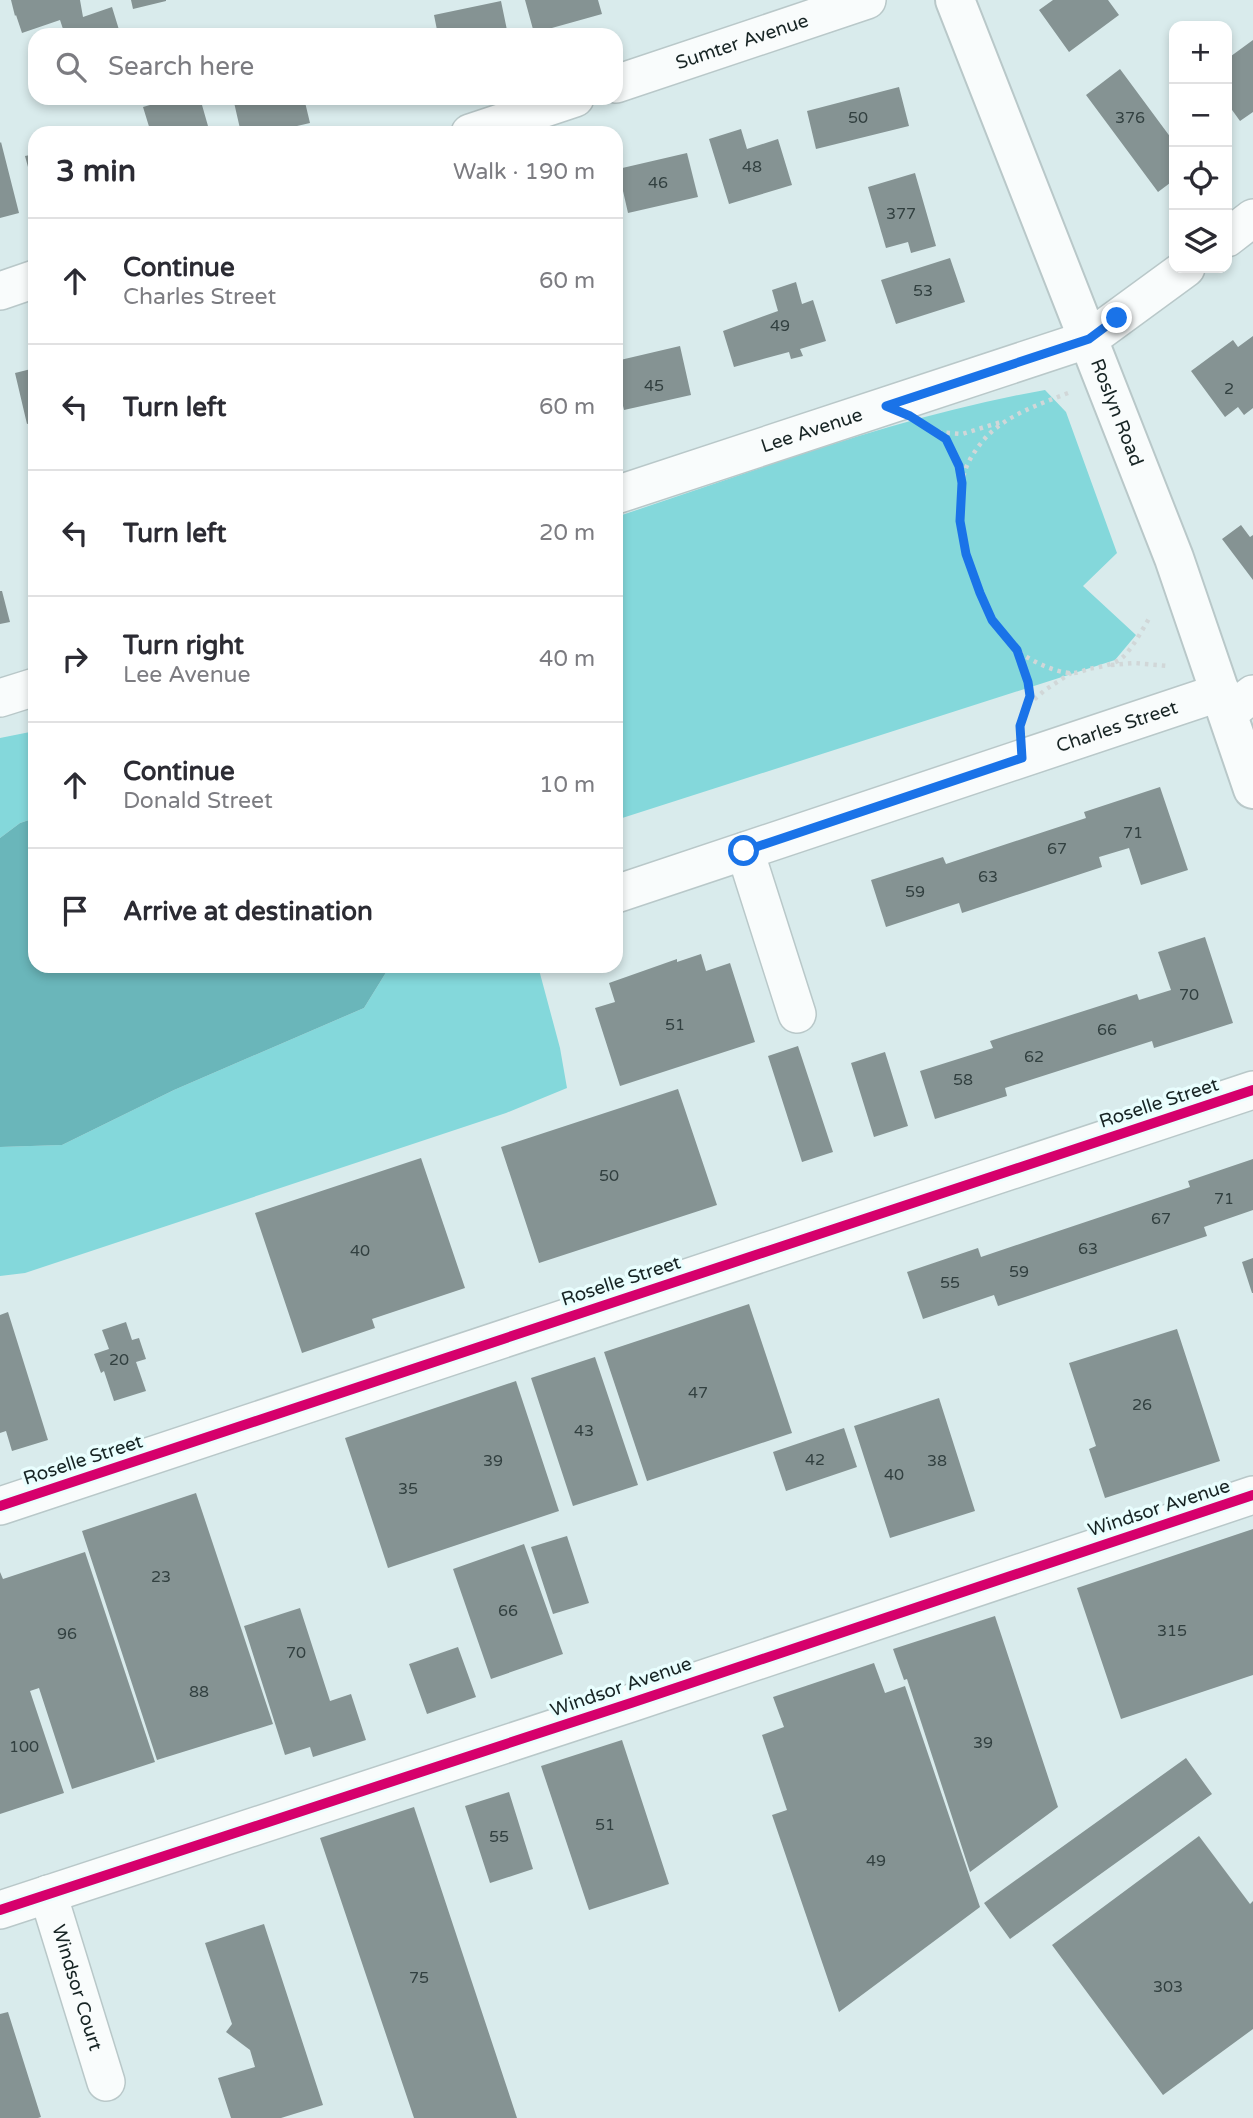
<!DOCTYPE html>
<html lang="en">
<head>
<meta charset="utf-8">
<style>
	body { margin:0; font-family:"Varela Round",sans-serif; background:#f7f7f7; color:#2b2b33 }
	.controls { position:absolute; right:21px; top:21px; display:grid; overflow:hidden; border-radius:14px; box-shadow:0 4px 10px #0003 }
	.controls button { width:63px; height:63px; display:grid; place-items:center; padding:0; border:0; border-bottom:2px solid #e1e1e2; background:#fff; color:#2b2b33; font:35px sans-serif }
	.stop { position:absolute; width:21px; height:21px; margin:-16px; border:5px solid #1a73e8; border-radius:50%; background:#fff }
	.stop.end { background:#1a73e8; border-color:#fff; box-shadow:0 2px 7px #0008 }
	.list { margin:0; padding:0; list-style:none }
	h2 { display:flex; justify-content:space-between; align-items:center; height:91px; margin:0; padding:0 28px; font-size:30px }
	h2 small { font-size:23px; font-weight:400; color:#7c7c81 }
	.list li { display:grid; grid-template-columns:46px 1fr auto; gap:21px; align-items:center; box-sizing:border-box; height:126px; padding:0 28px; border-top:2px solid #e1e1e2 }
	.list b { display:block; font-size:26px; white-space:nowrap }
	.list p { margin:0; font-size:23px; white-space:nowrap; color:#7c7c81 }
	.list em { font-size:23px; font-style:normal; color:#7c7c81 }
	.icon { flex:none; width:38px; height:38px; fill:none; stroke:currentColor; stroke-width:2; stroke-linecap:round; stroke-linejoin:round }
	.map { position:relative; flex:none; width:1253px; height:2118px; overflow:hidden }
	.search { position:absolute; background:#fff; box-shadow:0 4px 10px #0003; left:28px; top:28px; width:595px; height:77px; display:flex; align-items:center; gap:18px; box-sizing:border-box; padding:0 24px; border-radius:21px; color:#7c7c81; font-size:26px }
	.panel { position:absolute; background:#fff; box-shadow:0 4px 10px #0003; left:28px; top:126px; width:595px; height:847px; border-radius:21px }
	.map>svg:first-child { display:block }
	.forest { fill:#84d8db }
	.water { fill:#6ab6ba }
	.building { fill:#859393 }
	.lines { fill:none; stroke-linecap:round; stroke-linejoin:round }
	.minor-casing { stroke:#b9c8c9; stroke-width:40 }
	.major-casing { stroke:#b9c8c9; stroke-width:42 }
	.path { stroke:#d1d7d8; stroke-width:4.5; stroke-dasharray:3.5 5; stroke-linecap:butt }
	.minor { stroke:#f9fcfc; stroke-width:37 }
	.major { stroke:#f9fcfc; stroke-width:38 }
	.cycleway-casing { stroke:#e9fefe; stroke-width:15 }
	.cycleway { stroke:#d6006c; stroke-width:10 }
	.route { stroke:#1a73e8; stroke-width:9 }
	.labels { text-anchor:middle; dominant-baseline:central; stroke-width:7; stroke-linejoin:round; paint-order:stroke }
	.number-label { font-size:16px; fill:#324040 }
	.street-label { font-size:19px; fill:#172424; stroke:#e9fefe }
</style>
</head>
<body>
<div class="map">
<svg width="1253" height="2118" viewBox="0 0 1253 2118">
	<rect width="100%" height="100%" fill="#d9ebec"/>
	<!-- forest -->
	<path class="forest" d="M1045 390 1066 412 1117 553 1083 586 1136 635 1115 660 616 820V517C757 470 898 416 1045 390Z
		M35 731V818L20 823 0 838V738Z
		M390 966H538L560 1048 567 1088 506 1113 25 1273 0 1276V1147L62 1145 174 1090 364 1008Z"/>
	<!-- water -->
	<path class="water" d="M35 818V966H390L364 1008 174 1090 62 1145 0 1147V838L20 823Z"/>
	<!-- building -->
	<path class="building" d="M11 0H80L83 17 112 7 120 33 87 35 85 30 65 35 60 20 22 33 16 15 15 16Z
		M131 0H166V1L133 9Z
		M525 0H598L602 14 534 33Z
		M1053 0H1108L1119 15 1069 52 1039 10Z
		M501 1 508 35H438L434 15Z
		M1253 40V112L1240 121 1227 103V59Z
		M1120 69 1174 142V180L1158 192 1086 95Z
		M899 87 909 126 816 149 807 111Z
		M174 98H200L210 133H151L143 107Z
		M233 98H304L310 123 267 133H241Z
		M741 129 747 149 778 139 792 185 729 204 709 139Z
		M1 142 19 213 0 218V143Z
		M687 153 698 197 628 213 618 169Z
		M35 154V189H34L25 156Z
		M915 173 936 246 911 253 908 242 886 248 868 187Z
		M950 258 965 302 896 324 881 280Z
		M796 282 802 304 813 300 826 341 800 349 803 356 791 359 789 352 734 367 723 331 778 311 772 290Z
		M1253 336V408L1244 415 1238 407 1225 417 1191 371 1233 340 1238 347Z
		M680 346 691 395 624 410 616 377V361Z
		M35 368V422L27 424 15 373Z
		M1241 525 1250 537 1253 535V580L1222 539Z
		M0 591H2L10 622 0 624Z
		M1160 787 1188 870 1141 885 1129 848 1099 857 1102 867 962 913 959 903 886 927 871 880 943 857 946 864 1086 818 1084 812Z
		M1205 937 1233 1023 1154 1048 1152 1041 1005 1088 1007 1096 935 1119 920 1071 993 1048 990 1041 1137 994 1139 1000 1171 990 1158 952Z
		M701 954 706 971 730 963 755 1042 620 1086 595 1008 615 1002 609 983 677 959V962Z
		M798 1046 833 1152 802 1162 768 1056Z
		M885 1052 908 1126 874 1137 851 1063Z
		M678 1089 717 1205 539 1263 501 1147Z
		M421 1158 465 1288 372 1319 375 1328 302 1353 255 1213Z
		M1253 1159V1210L1204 1227 1207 1236 998 1306 994 1295 923 1319 907 1272 978 1248 981 1257 1190 1187 1188 1181Z
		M1253 1258V1293H1252L1242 1262Z
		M749 1304 792 1433 647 1481 604 1352Z
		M8 1312 48 1440 12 1451 6 1431 0 1433V1315Z
		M126 1322 132 1340 139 1338 146 1359 136 1362 146 1391 114 1401 104 1371 101 1373 94 1354 109 1349 102 1330Z
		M1177 1329 1220 1461 1105 1498 1089 1449 1096 1446 1069 1363Z
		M595 1357 638 1485 573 1506 531 1378Z
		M516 1381 559 1511 388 1568 345 1438Z
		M939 1398 975 1511 890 1538 854 1426Z
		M844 1428 857 1467 786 1491 773 1452Z
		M196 1493 273 1724 157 1760 82 1531Z
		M1253 1529V1675L1121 1719 1077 1588Z
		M567 1536 589 1603 553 1614 531 1547Z
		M524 1544 563 1654 491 1679 453 1569Z
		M85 1552 155 1762 72 1789 39 1688 30 1691 64 1793 0 1814V1572L3 1579Z
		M300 1608 330 1701 351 1694 366 1740 313 1757 310 1747 285 1755 244 1626Z
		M995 1616 1058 1807 970 1872 907 1679 904 1680 893 1649Z
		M458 1647 476 1697 427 1714 409 1664Z
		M874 1663 885 1693 905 1686 980 1907 839 2012 772 1815 787 1810 762 1735 784 1727 773 1697Z
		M622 1740 669 1884 589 1910 541 1766Z
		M1186 1758 1212 1794 1010 1939 984 1903Z
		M509 1792 533 1869 490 1883 465 1806Z
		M414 1807 517 2118H414L320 1838Z
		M1199 1836 1250 1904 1253 1901V2029L1163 2095 1052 1945Z
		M264 1924 323 2105 281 2118H231L218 2078 255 2067 250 2050 226 2032 232 2024 205 1943Z
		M8 2012 41 2117 38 2118H0V2014Z"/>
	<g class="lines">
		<!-- minor casing -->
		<g class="minor-casing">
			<g id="minor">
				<path id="s1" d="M616 84 867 0"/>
				<path d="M470 133 575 98"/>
				<path d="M1227 238 1253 218"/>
				<path d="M0 291 35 279"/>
				<path id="s2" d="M616 495 1089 339 1186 268"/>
				<path d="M0 698 35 687"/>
				<path d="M1228 713 1253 694"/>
				<path d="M745 851 797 1014"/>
				<path id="s3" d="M616 894 1221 692"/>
				<path d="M0 1506 1253 1090"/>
				<path id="s4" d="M48 1894 106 2082"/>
				<path d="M0 1910 631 1703 1253 1495"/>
			</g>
		</g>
		<!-- major casing -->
		<g class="major-casing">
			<g id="major">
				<path id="s5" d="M955 0 1174 558 1253 789"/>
			</g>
		</g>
		<!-- path -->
		<path class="path" d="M1068 393C1040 404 1010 414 988 435 979 445 969 458 965 471 947 521 976 607 1011 645 1022 657 1056 674 1073 673 1078 673 1083 671 1088 669 1100 667 1114 665 1123 657 1134 646 1142 630 1150 617
			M931 428C950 440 957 457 961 479
			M938 432 962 434 1004 421
			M1017 650C1029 681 1033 691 1021 722
			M1111 665 1135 663 1168 666
			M1028 705 1045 690 1071 673"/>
		<!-- minor -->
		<use href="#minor" class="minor"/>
		<!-- major -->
		<use href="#major" class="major"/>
		<!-- cycleway casing -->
		<g class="cycleway-casing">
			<path id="cycleway" d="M0 1506 1253 1090
				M0 1910 631 1703 1253 1495"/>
		</g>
		<!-- cycleway -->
		<use href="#cycleway" class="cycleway"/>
	</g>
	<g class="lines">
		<!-- route -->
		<path class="route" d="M744 851 1022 758 1020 726 1030 696 1028 682 1017 650 992 620 980 593 966 554 960 521 962 483 959 466 946 439 910 416 886 406 1089 339 1117 318"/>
	</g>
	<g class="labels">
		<!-- number labels -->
		<g class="number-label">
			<text x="858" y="118">50</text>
			<text x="1130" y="118">376</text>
			<text x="752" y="167">48</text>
			<text x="658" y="183">46</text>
			<text x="901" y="214">377</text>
			<text x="923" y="291">53</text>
			<text x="780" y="326">49</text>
			<text x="654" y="386">45</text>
			<text x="1229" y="389">2</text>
			<text x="1133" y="833">71</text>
			<text x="1057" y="849">67</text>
			<text x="988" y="877">63</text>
			<text x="915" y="892">59</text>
			<text x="1189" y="995">70</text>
			<text x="675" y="1025">51</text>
			<text x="1107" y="1030">66</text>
			<text x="1034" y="1057">62</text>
			<text x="963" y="1080">58</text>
			<text x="609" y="1176">50</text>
			<text x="1224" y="1199">71</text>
			<text x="1161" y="1219">67</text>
			<text x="1088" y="1249">63</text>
			<text x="360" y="1251">40</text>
			<text x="1019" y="1272">59</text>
			<text x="950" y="1283">55</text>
			<text x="119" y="1360">20</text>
			<text x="698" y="1393">47</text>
			<text x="1142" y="1405">26</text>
			<text x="584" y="1431">43</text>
			<text x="815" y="1460">42</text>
			<text x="493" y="1461">39</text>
			<text x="937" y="1461">38</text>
			<text x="894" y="1475">40</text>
			<text x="408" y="1489">35</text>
			<text x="161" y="1577">23</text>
			<text x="508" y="1611">66</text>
			<text x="1172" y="1631">315</text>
			<text x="67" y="1634">96</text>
			<text x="296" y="1653">70</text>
			<text x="199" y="1692">88</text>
			<text x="983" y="1743">39</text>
			<text x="24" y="1747">100</text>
			<text x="605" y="1825">51</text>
			<text x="499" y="1837">55</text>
			<text x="876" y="1861">49</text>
			<text x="419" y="1978">75</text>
			<text x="1168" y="1987">303</text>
		</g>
		<!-- street labels -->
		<g class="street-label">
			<text stroke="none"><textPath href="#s1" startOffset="133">Sumter Avenue</textPath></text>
			<text stroke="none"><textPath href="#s5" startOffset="443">Roslyn Road</textPath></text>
			<text stroke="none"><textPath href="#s2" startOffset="206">Lee Avenue</textPath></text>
			<text stroke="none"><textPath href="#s3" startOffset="528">Charles Street</textPath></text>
			<text transform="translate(1159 1103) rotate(-18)">Roselle Street</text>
			<text transform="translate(621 1281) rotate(-18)">Roselle Street</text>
			<text transform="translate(83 1460) rotate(-18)">Roselle Street</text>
			<text transform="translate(1159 1508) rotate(-18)">Windsor Avenue</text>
			<text transform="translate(621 1687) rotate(-19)">Windsor Avenue</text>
			<text stroke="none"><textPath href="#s4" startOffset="98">Windsor Court</textPath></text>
		</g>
	</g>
</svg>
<div class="controls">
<button>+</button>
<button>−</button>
<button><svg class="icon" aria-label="locate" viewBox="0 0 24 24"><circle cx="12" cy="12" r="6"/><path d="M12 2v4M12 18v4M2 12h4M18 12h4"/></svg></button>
<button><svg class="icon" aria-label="layers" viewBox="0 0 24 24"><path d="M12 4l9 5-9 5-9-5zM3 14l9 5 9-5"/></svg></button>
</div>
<div class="stop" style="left:744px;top:851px"></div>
<div class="stop end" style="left:1117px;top:318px"></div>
<div class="search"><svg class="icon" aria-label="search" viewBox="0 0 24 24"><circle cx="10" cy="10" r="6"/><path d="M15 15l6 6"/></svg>Search here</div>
<section class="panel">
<h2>3 min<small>Walk · 190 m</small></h2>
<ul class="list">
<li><svg class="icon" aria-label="ahead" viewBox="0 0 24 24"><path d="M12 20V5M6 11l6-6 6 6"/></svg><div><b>Continue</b><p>Charles Street</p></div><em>60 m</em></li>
<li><svg class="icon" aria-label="left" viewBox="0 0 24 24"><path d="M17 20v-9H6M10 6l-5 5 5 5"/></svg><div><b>Turn left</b></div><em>60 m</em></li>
<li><svg class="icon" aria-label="left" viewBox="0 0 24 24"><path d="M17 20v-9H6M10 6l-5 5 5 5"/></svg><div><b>Turn left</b></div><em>20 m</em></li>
<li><svg class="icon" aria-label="right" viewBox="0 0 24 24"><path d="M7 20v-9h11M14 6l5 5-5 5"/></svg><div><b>Turn right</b><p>Lee Avenue</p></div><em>40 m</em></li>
<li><svg class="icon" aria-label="ahead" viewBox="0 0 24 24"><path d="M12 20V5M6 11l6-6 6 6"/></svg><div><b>Continue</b><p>Donald Street</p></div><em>10 m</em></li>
<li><svg class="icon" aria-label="arrive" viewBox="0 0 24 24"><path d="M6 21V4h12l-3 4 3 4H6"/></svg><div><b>Arrive at destination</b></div></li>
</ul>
</section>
</div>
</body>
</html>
